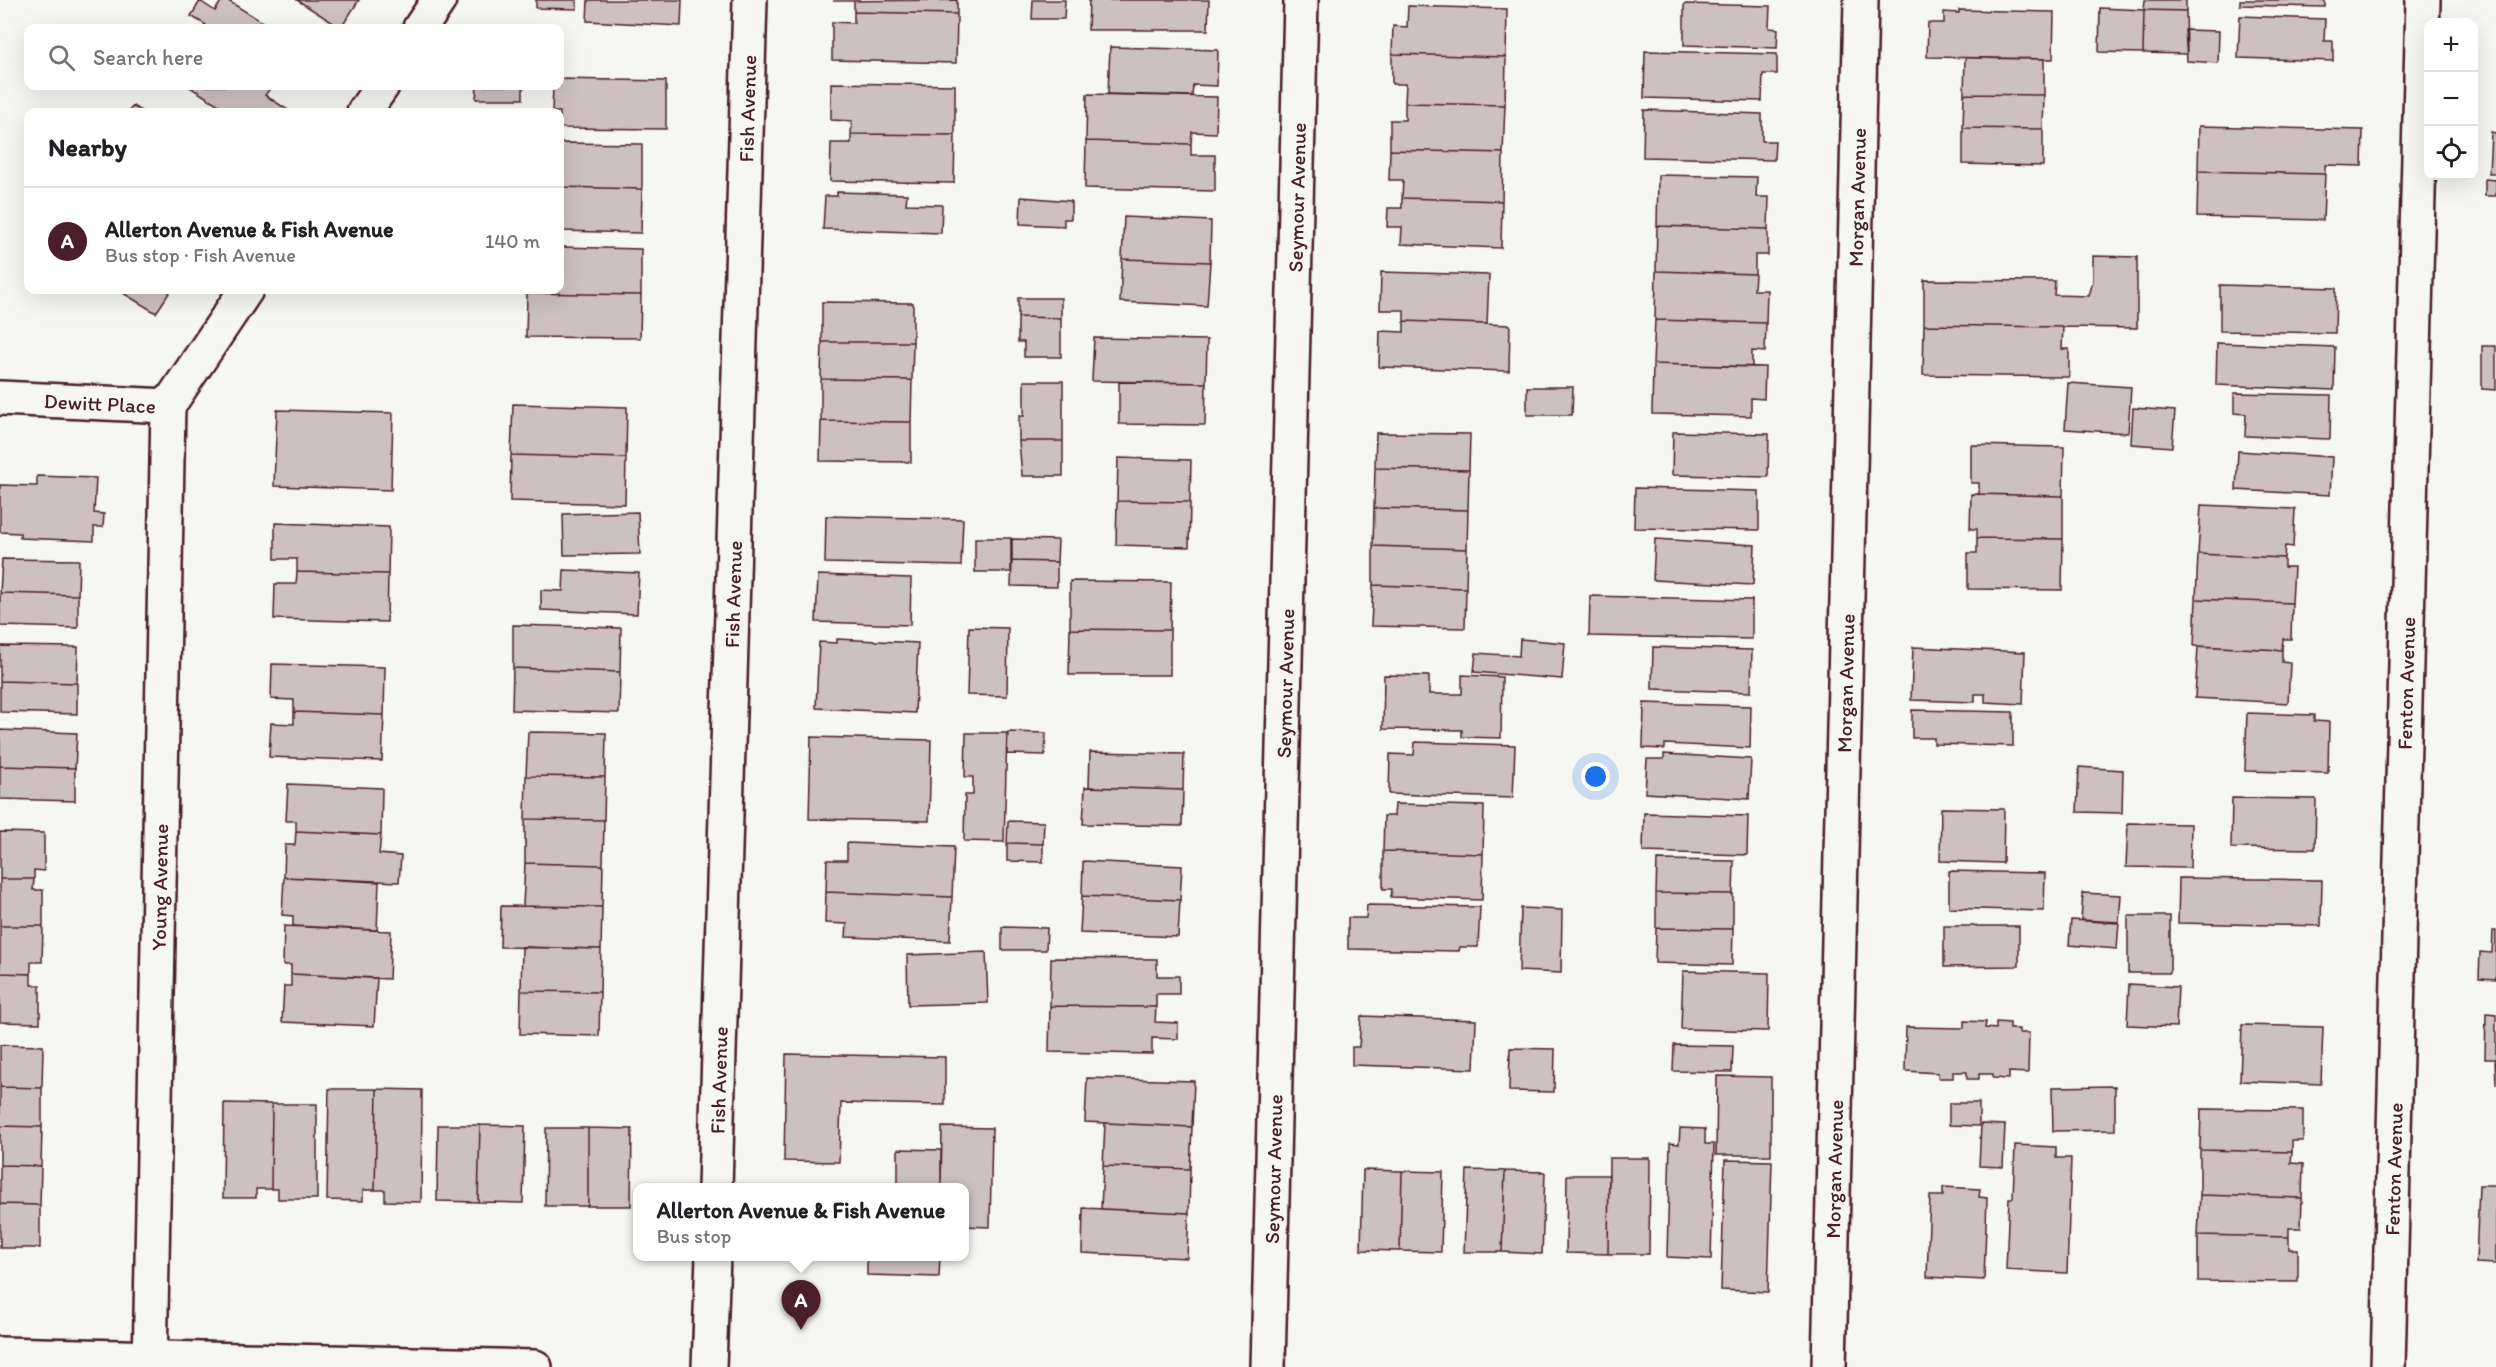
<!DOCTYPE html>
<html lang="en">
<head>
<meta charset="utf-8">
<style>
	body { margin:0; font-family:Itim,sans-serif; background:#f6f6f6; color:#202124 }
	.controls { position:absolute; right:18px; top:18px; display:grid; overflow:hidden; border-radius:12px; box-shadow:0 6px 24px #0002 }
	.controls button { width:54px; height:54px; display:grid; place-items:center; padding:0; border:0; border-bottom:2px solid #e0e0e0; background:#fff; color:#202124; font:30px sans-serif }
	.you { position:absolute; left:1596px; top:777px; width:21px; height:21px; margin:-15px; border:4px solid #fff; border-radius:50%; background:#1a73e8; box-shadow:0 0 0 9px #1a73e833 }
	.badge { display:grid; place-items:center; width:39px; height:39px; border-radius:50%; background:#4a1f2b; color:#fff; font-size:20px; font-weight:700 }
	.pin { position:absolute; translate:-50% -50px; filter:drop-shadow(0 2px 3px #0008) }
	.pin::after { content:''; position:absolute; top:32px; width:21px; height:18px; background:inherit; clip-path:polygon(0 0,100% 0,50% 100%) }
	.popup { position:absolute; left:633px; top:1183px; width:336px; height:78px; box-sizing:border-box; display:grid; place-content:center; border-radius:12px; background:#fff; filter:drop-shadow(0 2px 4px #0005); font-size:20px; white-space:nowrap; color:#757577 }
	.popup b { font-size:22px; color:#202124 }
	.popup::after { content:''; position:absolute; left:50%; top:100%; margin-left:-12px; border:12px solid transparent; border-top-color:#fff }
	.list { margin:0; padding:0; list-style:none }
	h2 { display:flex; justify-content:space-between; align-items:center; height:78px; margin:0; padding:0 24px; font-size:26px }
	h2 small { font-size:20px; font-weight:400; color:#757577 }
	.list li { display:grid; grid-template-columns:39px 1fr auto; gap:18px; align-items:center; box-sizing:border-box; height:108px; padding:0 24px; border-top:2px solid #e0e0e0 }
	.list b { display:block; font-size:22px; white-space:nowrap }
	.list p { margin:0; font-size:20px; white-space:nowrap; color:#757577 }
	.list em { font-size:20px; font-style:normal; color:#757577 }
	.icon { flex:none; width:33px; height:33px; fill:none; stroke:currentColor; stroke-width:2; stroke-linecap:round; stroke-linejoin:round }
	.map { position:relative; flex:none; width:2496px; height:1367px; overflow:hidden }
	.search { position:absolute; background:#fff; box-shadow:0 6px 24px #0002; left:24px; top:24px; width:540px; height:66px; display:flex; align-items:center; gap:15px; box-sizing:border-box; padding:0 21px; border-radius:12px; color:#757577; font-size:22px }
	.panel { position:absolute; background:#fff; box-shadow:0 6px 24px #0002; left:24px; top:108px; width:540px; height:186px; border-radius:12px }
	.map>svg:first-child { display:block }
	.building { fill:#ccc1c0; stroke:#4a1f2b; stroke-width:1.5 }
	.lines { fill:none; stroke-linecap:round; stroke-linejoin:round }
	.street-casing { stroke:#4a1f2b; stroke-width:38 }
	.secondary-casing { stroke:#4a1f2b; stroke-width:38 }
	.street { stroke:#f6f6f2; stroke-width:33 }
	.secondary { stroke:#f6f6f2; stroke-width:33 }
	.labels { text-anchor:middle; dominant-baseline:central; stroke-width:6; stroke-linejoin:round; paint-order:stroke }
	.street-label { font-size:21px; fill:#4a1f2b; stroke:#f6f6f2 }
</style>
</head>
<body>
<div class="map">
<svg width="2496" height="1367" viewBox="0 0 2496 1367">
	<rect width="100%" height="100%" fill="#f6f6f2"/>
	<filter id="ink" filterUnits="userSpaceOnUse"><feTurbulence type="fractalNoise" baseFrequency=".0167" numOctaves="2"/><feDisplacementMap in="SourceGraphic" scale="12" xChannelSelector="R" yChannelSelector="G"/><feConvolveMatrix kernelMatrix="1 2 1 2 8 2 1 2 1" color-interpolation-filters="sRGB"/></filter>
	<g filter="url(#ink)">
		<!-- building -->
		<path class="building" d="M222 0H227L272 28H204L206 25 191 16 200 1 215 11Z
			M297 0H359L341 28Z
			M536 0H577V9L536 8Z
			M588 0H682L681 26 587 21Z
			M957 0V14L854 12V1H833Z
			M1033 0H1065L1064 19H1032Z
			M1089 0H1209L1208 30H1088Z
			M2145 0H2186V11L2144 10Z
			M2240 0H2325V7L2240 5Z
			M1684 4 1770 6 1769 28 1778 29 1777 48 1684 45Z
			M1408 6 1507 9 1506 57 1392 54 1393 26 1407 27Z
			M2100 8 2144 10 2143 53 2099 52Z
			M1959 10 2054 12 2053 59 1927 57 1928 23H1944V12L1959 13Z
			M2144 10 2186 11 2187 54 2143 53Z
			M854 12 957 14 956 63 832 60V22L854 23Z
			M2240 16 2325 19 2324 41H2333V61L2238 58Z
			M2185 30 2219 31 2218 63 2187 61Z
			M1110 47 1218 50 1217 86 1193 85 1192 96 1108 94Z
			M1645 51 1777 54V74H1763L1762 101 1644 98Z
			M1392 54 1506 57 1505 105 1405 103 1406 84H1392Z
			M1965 58 2044 59V95L1964 94Z
			M560 79 666 81V129L560 128V112H552L553 86H560Z
			M831 83 955 85V135L851 134 852 121 831 120Z
			M188 86H272L265 95 288 110 286 112H230Z
			M477 86H523V99H476Z
			M1087 94 1217 97 1216 133 1192 132 1191 144 1086 141Z
			M1964 94 2044 95 2043 129 1963 128Z
			M1405 103 1505 105 1503 153 1390 150V120H1405Z
			M133 106 143 112H128Z
			M1644 110 1762 114V141H1775L1774 160 1643 157Z
			M2199 126 2363 130 2362 166 2325 165V174L2198 171Z
			M1963 128 2043 129V166L1963 164Z
			M2491 132 2496 133V173H2489Z
			M851 134 955 135 954 183 830 181 831 143H851Z
			M1086 141 1191 144V155H1215V191L1085 188Z
			M560 143 642 144V189L560 187Z
			M1390 150 1503 153 1502 201 1402 198 1403 180H1389Z
			M2198 171 2325 174 2323 220 2197 217Z
			M1658 175 1757 177 1756 197H1769L1768 229 1657 226Z
			M2485 179 2496 180V196H2485Z
			M560 187 642 189 641 233 560 231Z
			M837 192 907 194 906 204 942 205 941 233 823 229 825 196H837Z
			M1021 197 1071 201V219H1064V226L1020 224Z
			M1402 198 1502 201 1501 248 1401 244 1402 227H1387L1388 208H1402Z
			M1124 217 1211 221 1210 262 1122 259Z
			M1657 226 1768 229V255H1755V274L1656 271Z
			M560 247 641 249V295L527 293V290H560Z
			M2093 256 2137 257V328L1924 325V280L2055 281 2054 295 2089 296 2093 281Z
			M1122 259 1210 262 1207 306 1120 302Z
			M1656 271 1755 274 1754 290H1767L1766 323 1655 320Z
			M1381 272 1489 275 1487 324 1404 321V310H1380Z
			M2220 285 2336 288 2335 333 2220 331Z
			M118 290H171L156 313Z
			M527 293 641 295 640 338 526 337Z
			M1018 298H1061V318L1018 317Z
			M822 302 913 303V342H822Z
			M1018 317 1061 318V357H1024V342H1018Z
			M1655 320 1766 323 1765 352 1752 351V367L1653 364Z
			M1404 321 1510 325 1509 371 1379 367 1380 331 1404 332Z
			M1924 325 2063 327 2062 349H2069V377L1923 375Z
			M1094 338 1207 340 1206 383 1092 381Z
			M822 342H913L912 380 821 379Z
			M2217 343 2335 347 2334 390 2216 385Z
			M2482 346H2496V390L2482 389Z
			M1653 364 1765 367 1764 399 1751 398V416L1652 414Z
			M821 379 912 380 911 422 821 421Z
			M1024 381H1063V441H1019V416H1024Z
			M1119 382 1206 383 1205 425 1119 424Z
			M2068 383 2131 387 2128 433 2065 429Z
			M1527 387H1573L1572 415H1527Z
			M2234 393 2331 395 2330 439 2245 436 2246 414 2234 413Z
			M513 404 627 407 626 458 511 455Z
			M2133 408 2175 411 2172 447 2131 444Z
			M277 410 393 413 391 490 274 486Z
			M821 421 911 422V462L820 461Z
			M1673 432 1769 434 1768 477 1672 475Z
			M1376 433 1470 434 1469 470 1375 468Z
			M1019 441H1063V476H1022Z
			M1971 445 2064 447 2063 496 1979 494V483H1971Z
			M2238 451 2332 457 2330 495 2236 490Z
			M511 455 626 458 625 504 510 501Z
			M1118 458 1191 460 1190 502 1117 501Z
			M1375 468 1469 470 1468 510 1374 508Z
			M37 476 96 478 94 513 104 514 103 527H94V541L20 538V533L0 532V485L37 486Z
			M1635 488 1759 491V530L1634 528Z
			M1971 494 2063 496V539L1977 538V529H1970Z
			M1117 501 1190 502 1189 547 1116 545Z
			M2201 505 2295 509 2293 547 2285 546 2284 558 2198 554Z
			M1374 508 1468 510 1467 549 1373 546Z
			M638 512 640 554 564 555 563 514Z
			M826 516 963 519 961 566 825 563Z
			M275 523 389 527 388 574 297 572V559H275Z
			M975 538H1011V572H975Z
			M1977 538 2063 539 2062 590 1968 589V553H1977Z
			M1012 539 1058 540 1057 562 1012 561Z
			M1655 539 1755 545 1753 585 1653 580Z
			M1373 546 1467 549 1466 588 1373 585Z
			M2198 554 2284 558V567H2294L2292 603 2196 599Z
			M2 559 79 560 78 595 0 593Z
			M1012 561 1057 562V587L1011 586Z
			M564 570 639 573 637 614 541 610V590L563 591Z
			M297 572 388 574 387 622 274 619 275 584H296Z
			M818 575 911 578 910 625 816 622Z
			M1070 581 1171 582 1170 630 1070 629Z
			M1373 585 1466 588 1465 628 1371 626Z
			M0 593 78 595V628L0 626Z
			M1590 596 1752 600V639L1589 636Z
			M2196 599 2292 603 2291 639H2283L2282 650 2194 646Z
			M513 625 621 628 620 672 513 668Z
			M969 627 1008 628 1007 696 967 695Z
			M1070 629 1170 630V675H1069Z
			M837 639 918 643 915 713 816 708 819 642 837 643Z
			M1520 639 1565 643 1562 679 1474 672 1476 653 1519 656Z
			M0 646 78 647 77 683 0 681Z
			M2198 646 2282 650V662L2290 663 2288 703 2195 698Z
			M1653 647 1752 650 1751 692 1652 689Z
			M1913 647 2025 652 2023 704 1985 702V694H1975V702L1911 700Z
			M272 664 385 667 384 715 294 712V700L271 699Z
			M513 668 620 672 619 713 512 710Z
			M1384 675 1429 676V694H1462V675L1502 677 1501 738 1462 737V730L1383 729Z
			M0 681 77 683V714L0 712Z
			M1644 703 1751 706 1750 748 1665 744V749L1643 748Z
			M1912 710 2013 712V746L1934 744V738H1912Z
			M294 712 384 715 382 761 269 757 271 723 294 724Z
			M2247 713 2314 715V721L2329 722 2328 773 2245 771Z
			M0 730 77 733 75 768 0 766Z
			M528 732 606 733 605 777 526 776Z
			M1008 732 1046 733 1045 755 1007 754Z
			M966 733H1007L1004 842 964 841 965 795H973V777H965Z
			M811 737 931 740 929 821 809 819Z
			M1415 742 1515 745 1513 798 1389 794 1390 754 1414 755Z
			M1090 752 1184 754 1183 790 1089 787Z
			M1664 754 1751 759 1749 799 1645 793 1647 759H1664Z
			M0 766 75 768V801L0 799Z
			M2079 767 2123 770 2122 813 2077 812Z
			M526 776 605 777 604 820 525 819Z
			M288 784 382 788 381 835 296 831V821H286Z
			M1085 787 1183 790 1182 826 1083 824Z
			M2232 798 2316 799 2315 849 2231 848Z
			M1395 804 1484 806 1483 854 1383 851 1384 816H1394Z
			M1941 808 2004 809 2003 863 1940 861Z
			M1644 813 1748 816 1747 855 1643 852Z
			M525 819 604 820 603 865 525 863Z
			M1008 821 1044 822 1043 844 1007 843Z
			M2128 823 2191 824 2190 868 2126 867Z
			M296 831 381 835 379 854 401 856 399 882 284 877 285 845H295Z
			M0 832 44 833V871L34 870V879H0Z
			M847 843 954 847 952 897 826 892 827 860H847Z
			M1007 843 1043 844V862L1007 861Z
			M1383 851 1483 854 1482 900 1391 897 1392 889H1383Z
			M1657 860 1734 861 1733 894 1656 893Z
			M1083 861 1182 866 1180 900 1082 896Z
			M525 863 603 865 602 907 523 906Z
			M1949 871 2045 873 2044 911 1949 908Z
			M284 877 379 882 377 930 293 926V916L282 915Z
			M2179 878 2322 880 2321 926 2178 923Z
			M0 879H34L33 890H43V926H0Z
			M826 892 952 897 950 941 846 937 847 924 825 923Z
			M1656 893 1733 894V929L1656 928Z
			M2083 893 2121 895 2119 922 2081 920Z
			M1082 896 1180 900 1178 937 1080 933Z
			M1367 905 1480 907 1478 947H1460L1459 951 1348 949V918H1366Z
			M501 906 602 907 601 949 500 947Z
			M1521 908 1562 910 1561 973 1519 971Z
			M2128 916H2170V973H2128Z
			M2071 920 2119 923 2117 949 2069 945Z
			M0 926H43L42 962H31V974L0 973Z
			M284 926 391 931 389 979 291 974V965H283Z
			M1944 926H2019V966L1944 967Z
			M1002 927 1047 928 1046 950H1002Z
			M1656 928 1733 929 1732 965 1655 963Z
			M2493 931H2496V979L2479 978 2480 952 2492 953Z
			M522 947 601 949 600 992 521 991Z
			M986 952 988 1003 908 1005 907 955Z
			M1051 958 1157 959V976H1179V994H1156V1007L1050 1006Z
			M1683 971 1769 973 1768 1031 1681 1029Z
			M0 973 31 974V985H40V1023L0 1022Z
			M291 974 377 978 374 1026 282 1022 284 986H291Z
			M2129 984 2178 987 2176 1027 2127 1025Z
			M521 991 600 992 599 1036 520 1034Z
			M1050 1006 1156 1007 1155 1022 1178 1023V1039L1152 1038V1054L1049 1052Z
			M2486 1013 2496 1014V1085L2495 1059H2485Z
			M1361 1016 1476 1020 1474 1069 1352 1065V1047H1359Z
			M1964 1021 1986 1022 1985 1028 1996 1029V1022L2010 1023V1029H2019V1033H2029L2028 1073 2009 1072V1079L1993 1078V1074H1979V1079H1967V1072H1953V1078H1938V1073L1905 1071 1906 1027 1964 1028Z
			M2242 1025 2323 1027 2321 1084 2240 1081Z
			M0 1045 43 1046 42 1088 0 1087Z
			M1674 1045 1733 1046 1732 1072 1673 1071Z
			M1510 1048 1555 1049 1554 1092 1509 1091Z
			M786 1054 945 1057V1105L841 1103 839 1162 784 1161Z
			M1717 1076 1771 1077V1155H1716Z
			M1087 1078 1194 1081 1192 1127 1085 1122Z
			M2115 1086V1130L2053 1131 2052 1087Z
			M0 1087 42 1088V1127L0 1126Z
			M329 1089H377L375 1190H363V1201L327 1200Z
			M377 1089 422 1090 421 1202 385 1201V1190H375Z
			M224 1103 272 1104 271 1189H256V1198H223Z
			M1949 1103H1979V1126L1949 1125Z
			M272 1104H317V1199H278V1189H271Z
			M2201 1109 2303 1110V1141H2292V1152L2200 1150Z
			M1105 1123 1192 1127 1190 1169 1103 1166Z
			M1981 1124 2005 1125 2003 1167 1979 1166Z
			M438 1125H480L478 1202 437 1201Z
			M480 1125 525 1126 523 1203 478 1202Z
			M0 1126 42 1127 41 1166 0 1165Z
			M942 1127 992 1128 990 1227 964 1226V1188H941Z
			M546 1128H588V1206H545Z
			M588 1128 632 1129 631 1206H588Z
			M1680 1128 1705 1129V1144H1714L1711 1259 1667 1257 1670 1143 1679 1144Z
			M2015 1145 2056 1147V1158H2071L2067 1273 2006 1270 2009 1198H2013Z
			M898 1149 941 1150V1188H898Z
			M2200 1150 2292 1152 2291 1163 2303 1164 2302 1198 2200 1195Z
			M1609 1158H1650L1649 1254H1608Z
			M1725 1160 1772 1161 1768 1292 1721 1290Z
			M0 1165 41 1166 40 1205 0 1204Z
			M1103 1166 1190 1169 1189 1213 1101 1209Z
			M1363 1170 1402 1171 1400 1251 1361 1250Z
			M1467 1170 1505 1171 1502 1252H1464Z
			M1402 1171 1443 1172 1441 1252 1400 1251Z
			M1505 1171 1545 1172 1542 1254 1502 1252Z
			M1567 1175H1609L1608 1254 1566 1253Z
			M2479 1185H2496V1264L2476 1263Z
			M1943 1187 1980 1189 1979 1197 1987 1198 1984 1280 1927 1277 1930 1196H1943Z
			M2200 1195 2302 1198 2301 1228H2289V1237L2198 1235Z
			M0 1204 40 1205V1248H0Z
			M1083 1208 1189 1213 1187 1258 1082 1253Z
			M2198 1235 2289 1237V1249H2298V1282L2198 1281Z
			M867 1256H940L939 1277 867 1275Z"/>
		<g class="lines">
			<!-- street casing -->
			<g class="street-casing">
				<g id="street">
					<path d="M420 28 439 0"/>
					<path d="M364 112 382 86"/>
					<path id="s1" d="M0 398 168 406"/>
					<path d="M168 406 246 290"/>
					<path id="s2" d="M715 1188 750 0"/>
					<path id="s3" d="M150 1367 168 406"/>
					<path d="M709 1367 713 1256"/>
					<path id="s4" d="M1268 1367 1301 0"/>
					<path id="s5" d="M1829 1367 1861 0"/>
					<path id="s6" d="M2388 1367 2423 0"/>
				</g>
			</g>
			<!-- secondary casing -->
			<g class="secondary-casing">
				<path id="secondary" d="M0 1354 535 1367"/>
			</g>
			<!-- street -->
			<use href="#street" class="street"/>
			<!-- secondary -->
			<use href="#secondary" class="secondary"/>
		</g>
	</g>
	<g class="labels">
		<!-- street labels -->
		<g class="street-label">
			<text stroke="none"><textPath href="#s2" startOffset="1080">Fish Avenue</textPath></text>
			<text stroke="none"><textPath href="#s4" startOffset="1170">Seymour Avenue</textPath></text>
			<text stroke="none"><textPath href="#s5" startOffset="1170">Morgan Avenue</textPath></text>
			<text stroke="none"><textPath href="#s1" startOffset="100">Dewitt Place</textPath></text>
			<text stroke="none"><textPath href="#s2" startOffset="594">Fish Avenue</textPath></text>
			<text stroke="none"><textPath href="#s6" startOffset="684">Fenton Avenue</textPath></text>
			<text stroke="none"><textPath href="#s4" startOffset="684">Seymour Avenue</textPath></text>
			<text stroke="none"><textPath href="#s5" startOffset="684">Morgan Avenue</textPath></text>
			<text stroke="none"><textPath href="#s3" startOffset="480">Young Avenue</textPath></text>
			<text stroke="none"><textPath href="#s2" startOffset="108">Fish Avenue</textPath></text>
			<text stroke="none"><textPath href="#s4" startOffset="198">Seymour Avenue</textPath></text>
			<text stroke="none"><textPath href="#s5" startOffset="198">Morgan Avenue</textPath></text>
			<text stroke="none"><textPath href="#s6" startOffset="198">Fenton Avenue</textPath></text>
		</g>
	</g>
</svg>
<div class="controls">
<button>+</button>
<button>−</button>
<button><svg class="icon" aria-label="locate" viewBox="0 0 24 24"><circle cx="12" cy="12" r="6"/><path d="M12 2v4M12 18v4M2 12h4M18 12h4"/></svg></button>
</div>
<div class="you"></div>
<div class="pin badge" style="left:801px;top:1330px">A</div>
<div class="popup"><b>Allerton Avenue &amp; Fish Avenue</b>Bus stop</div>
<div class="search"><svg class="icon" aria-label="search" viewBox="0 0 24 24"><circle cx="10" cy="10" r="6"/><path d="M15 15l6 6"/></svg>Search here</div>
<section class="panel">
<h2>Nearby<small></small></h2>
<ul class="list">
<li><span class="badge">A</span><div><b>Allerton Avenue &amp; Fish Avenue</b><p>Bus stop · Fish Avenue</p></div><em>140 m</em></li>
</ul>
</section>
</div>
</body>
</html>
